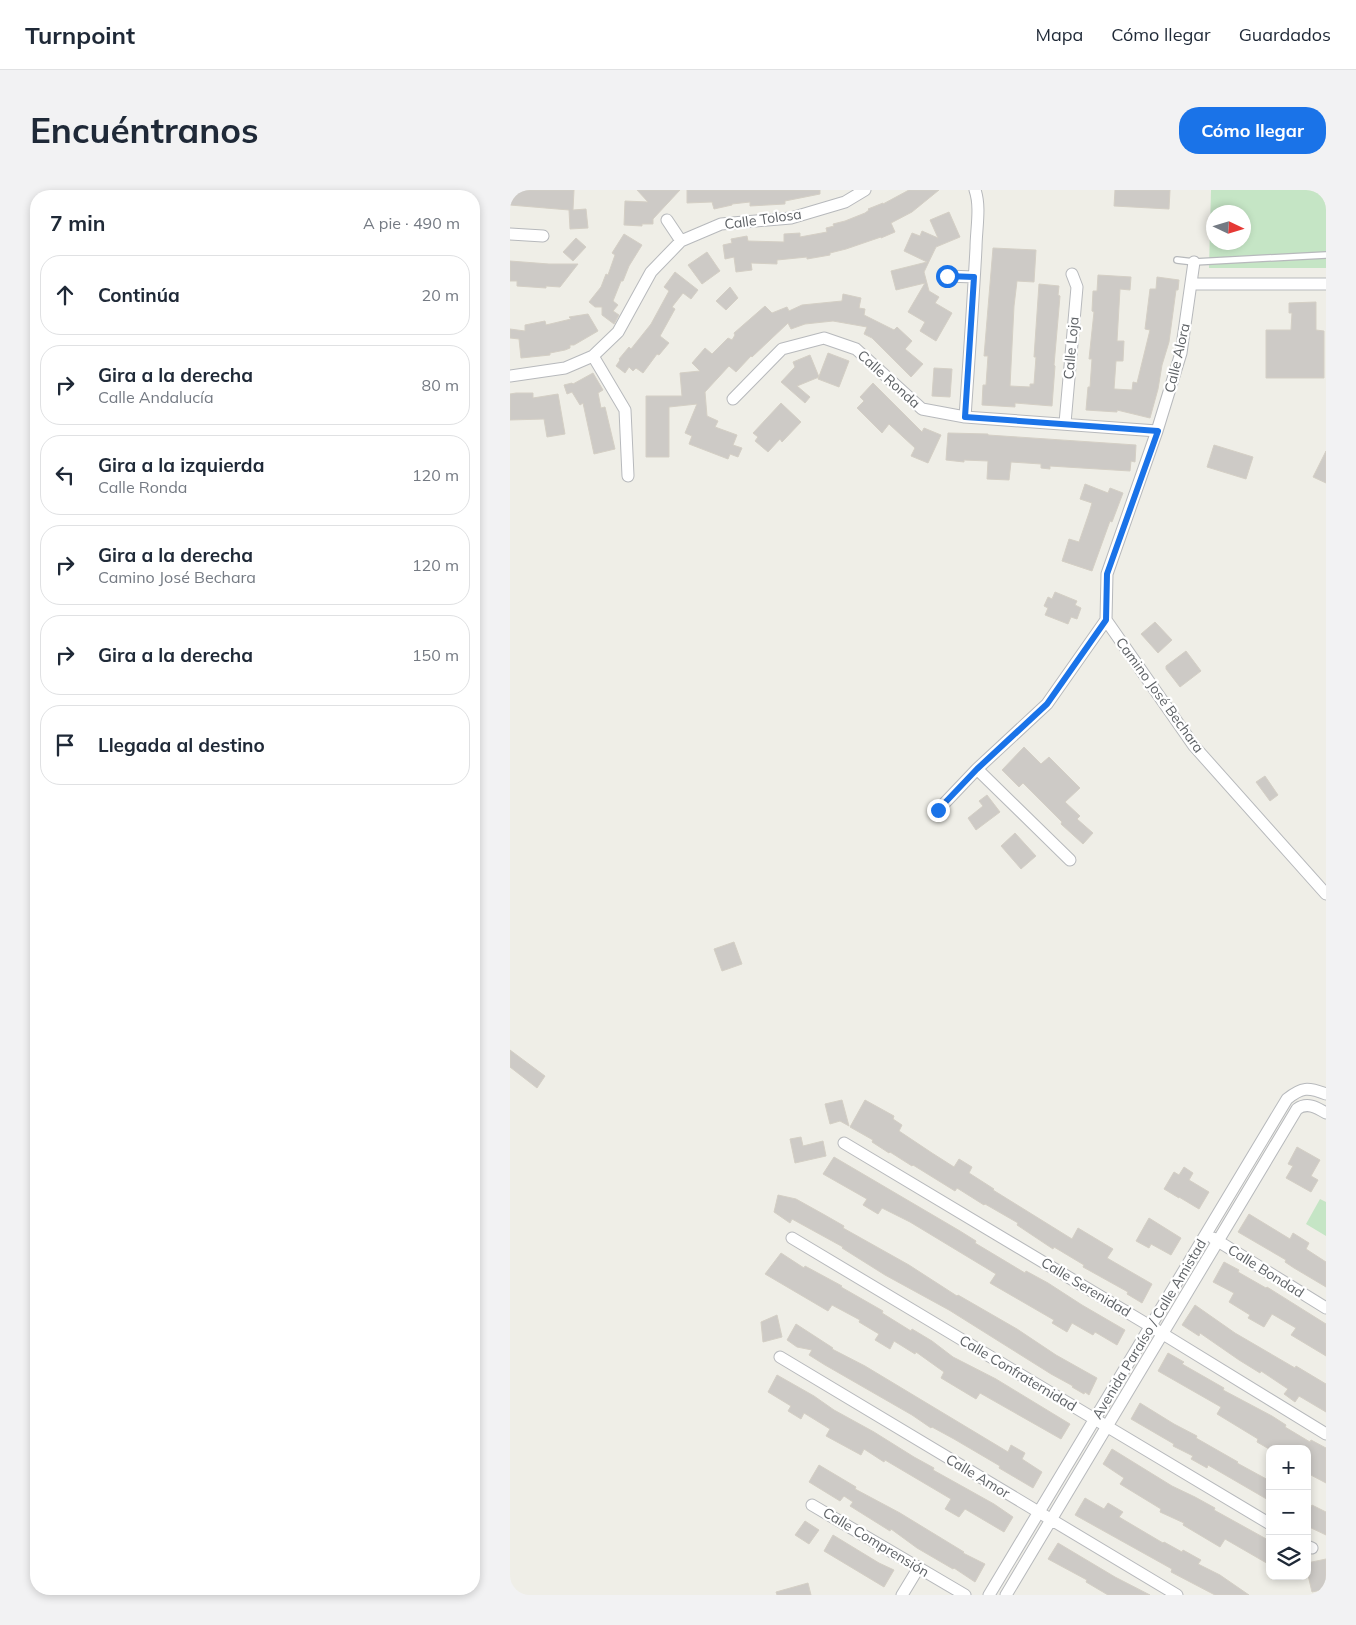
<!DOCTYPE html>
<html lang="es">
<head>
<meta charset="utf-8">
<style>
	body { margin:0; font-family:Mulish,sans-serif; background:#f2f2f3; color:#1f2937 }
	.controls { position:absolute; right:15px; bottom:15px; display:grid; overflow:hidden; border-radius:10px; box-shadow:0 2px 8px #0003 }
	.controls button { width:45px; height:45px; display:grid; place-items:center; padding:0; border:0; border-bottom:1px solid #e0e1e3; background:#fff; color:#1f2937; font:25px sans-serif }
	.compass { position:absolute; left:696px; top:15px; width:45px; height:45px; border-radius:50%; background:#fff; box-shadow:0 2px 8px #0003; rotate:94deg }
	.stop { position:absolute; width:15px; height:15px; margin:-11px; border:4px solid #1a73e8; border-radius:50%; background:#fff }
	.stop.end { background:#1a73e8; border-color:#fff; box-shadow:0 1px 5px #0008 }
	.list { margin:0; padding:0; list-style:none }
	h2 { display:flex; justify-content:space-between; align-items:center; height:65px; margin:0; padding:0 20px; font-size:21px }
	h2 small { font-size:16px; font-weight:400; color:#747a83 }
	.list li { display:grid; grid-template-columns:32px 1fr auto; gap:15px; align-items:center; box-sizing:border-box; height:80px; margin:0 10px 10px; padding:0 10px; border:1px solid #e0e1e3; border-radius:20px }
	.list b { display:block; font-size:19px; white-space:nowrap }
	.list p { margin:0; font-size:16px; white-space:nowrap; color:#747a83 }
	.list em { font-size:16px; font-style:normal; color:#747a83 }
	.icon { flex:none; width:28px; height:28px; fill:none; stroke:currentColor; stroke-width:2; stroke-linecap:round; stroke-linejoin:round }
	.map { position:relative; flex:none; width:816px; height:1405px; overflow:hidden; border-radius:20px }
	header { display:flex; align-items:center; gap:30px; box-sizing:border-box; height:70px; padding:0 25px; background:#fff; border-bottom:1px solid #e0e1e3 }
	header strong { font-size:24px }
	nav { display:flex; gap:28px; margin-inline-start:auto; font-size:18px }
	.intro { display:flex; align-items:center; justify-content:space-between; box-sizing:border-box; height:120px; padding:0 30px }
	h1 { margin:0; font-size:35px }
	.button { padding:12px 22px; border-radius:20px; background:#1a73e8; color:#fff; font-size:18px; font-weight:700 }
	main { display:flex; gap:30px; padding:0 30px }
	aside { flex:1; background:#fff; border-radius:20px; box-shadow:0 2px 8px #0003 }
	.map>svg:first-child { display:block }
	.green { fill:#c5e5c5; fill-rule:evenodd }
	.building { fill:#cdcac6; stroke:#d4cfc5 }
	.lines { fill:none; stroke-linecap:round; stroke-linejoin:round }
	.service-casing { stroke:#b7b9bc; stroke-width:8 }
	.minor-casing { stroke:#b7b9bc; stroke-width:13 }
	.service { stroke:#fff; stroke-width:5.5 }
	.minor { stroke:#fff; stroke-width:11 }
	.route { stroke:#1a73e8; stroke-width:6 }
	.labels { text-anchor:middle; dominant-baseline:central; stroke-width:4.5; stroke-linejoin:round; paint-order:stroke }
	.street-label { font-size:14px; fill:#5e6266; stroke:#fff }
</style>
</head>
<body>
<header>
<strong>Turnpoint</strong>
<nav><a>Mapa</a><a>Cómo llegar</a><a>Guardados</a></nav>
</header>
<div class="intro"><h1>Encuéntranos</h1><a class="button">Cómo llegar</a></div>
<main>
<aside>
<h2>7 min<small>A pie · 490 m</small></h2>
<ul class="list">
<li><svg class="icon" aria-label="ahead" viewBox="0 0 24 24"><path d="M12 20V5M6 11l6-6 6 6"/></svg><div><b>Continúa</b></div><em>20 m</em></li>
<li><svg class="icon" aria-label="right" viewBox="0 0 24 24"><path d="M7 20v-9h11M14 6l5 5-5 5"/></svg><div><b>Gira a la derecha</b><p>Calle Andalucía</p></div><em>80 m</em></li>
<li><svg class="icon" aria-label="left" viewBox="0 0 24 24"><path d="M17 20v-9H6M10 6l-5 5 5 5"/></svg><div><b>Gira a la izquierda</b><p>Calle Ronda</p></div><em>120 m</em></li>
<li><svg class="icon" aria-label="right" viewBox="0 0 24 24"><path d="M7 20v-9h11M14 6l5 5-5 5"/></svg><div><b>Gira a la derecha</b><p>Camino José Bechara</p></div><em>120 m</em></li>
<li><svg class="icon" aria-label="right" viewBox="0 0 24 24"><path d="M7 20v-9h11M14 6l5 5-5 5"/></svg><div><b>Gira a la derecha</b></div><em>150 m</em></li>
<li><svg class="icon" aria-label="arrive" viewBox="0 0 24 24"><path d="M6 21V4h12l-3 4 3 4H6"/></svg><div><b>Llegada al destino</b></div></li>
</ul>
</aside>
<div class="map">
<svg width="816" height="1405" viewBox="0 0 816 1405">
	<rect width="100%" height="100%" fill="#efeee7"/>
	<!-- green -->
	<path class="green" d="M701 0H816V78H699ZM704 22H734V52H704Z
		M810 1009 816 1012V1046L796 1034Z"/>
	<!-- building -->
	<path class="building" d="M9 0H64L63 20 76 19 78 38 60 39 59 20 0 15V2H9Z
		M127 0H170L143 29V34H132V36L114 35 115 11 138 12Z
		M177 0H310V4L275 11V14L240 16V12L222 14V15L204 19 202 12 177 13Z
		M399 0H429L402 22 381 33 385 42 371 48V47L336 59 320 63V65L297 69V67L267 70V74L241 73 242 80 226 82 224 67 215 69 213 55 222 53 221 49 237 46 238 51 274 52V44L290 43V47L317 42 316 38 324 36 323 34 335 31 355 23 359 20 358 19 373 13V14Z
		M605 0H660L659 19 604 16Z
		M439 22 450 47 426 57 414 82 419 101 429 107 425 113 442 123 426 151 410 141 415 132 398 122 415 93 386 100 381 81 417 72 394 61 402 43 410 46 412 41 428 48 420 30Z
		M114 44 132 55 119 76 113 91H111L103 111 108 115 103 121 109 125 104 134 92 125V117H85L79 112 91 97 96 84 98 85 105 65 102 63Z
		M66 48 76 57 63 71 53 62Z
		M483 58 526 60 524 92 507 91 504 116 500 196 520 197V194H524L526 167H524L529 94 549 96 548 105 550 106 544 175 545 176 542 216 505 213V217L472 215 473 195H476L478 166H474Z
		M197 62 210 81 192 94 178 75Z
		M0 71 39 74H68L50 97 36 96V98L7 96V91H0Z
		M165 82 188 100 181 109 173 103 162 117 165 119 150 146 159 153 149 165 147 164 133 183 126 178 123 181 119 177 115 183 106 176 110 170 109 169 119 157 121 159 141 134 159 101 154 97Z
		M588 85 621 87 620 100 610 99 607 151H614L613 171H606L604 199 622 200 623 192 627 193 640 140 635 139 640 99H646L647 87 669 90 668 100H666L659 152 652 175 648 199 640 228 607 220V222L576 220 578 197H580L582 169H579L584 122 582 121 583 101H587Z
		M220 97 228 108 216 120 206 111Z
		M333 104 351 108 349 118 355 119 354 125 384 140 387 137 402 151 395 159 413 174 401 187 362 148 354 144 357 137 323 131 295 134 281 139 278 133 242 167 241 166 226 182 219 176 195 202 197 226 208 231 205 237 227 245 223 255 232 258 228 267 220 264 218 269 179 254 182 246 175 243 187 214 159 217V267H136V206H172L170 183 190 181 182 173 195 158 202 164 218 148 222 150 225 145 224 143 255 116 262 123 277 117 279 121 292 115 332 111Z
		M806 112V140L814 141V188H756V140H781L782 123H779V113Z
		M78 124 88 141 64 155H60V158L55 160 40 163V165L11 168 9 149 0 148V139L15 141V135L35 131 36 135 61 129 59 127Z
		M318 163 339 171 329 197 308 189Z
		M300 165 309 187 287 196 300 207 295 213 271 192 285 177 283 172Z
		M424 178 442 179 440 207 422 206Z
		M83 183 93 200 88 203 91 218 95 217 105 259 84 264 73 213 70 215 62 202 57 204 54 195 62 193 63 194Z
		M363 193 412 242 414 238 431 245 418 273 401 266 405 258 379 234 372 243 347 218 354 211 350 207Z
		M6 203H23V208L48 204 55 244 37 247 34 229 0 230V204Z
		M271 213 291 232 272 252 270 249 258 262 245 251 248 247 243 243Z
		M438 243 478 244V245L626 255 625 272 621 271 620 281 540 276V279L531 278V274L501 272 499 290 477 289 478 271 454 270V272L436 270Z
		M704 255 743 267 736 289 697 277Z
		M816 261V293L803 287Z
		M575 294 598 303 600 298 613 303 602 332 600 331 582 381 552 371 559 349 569 352 579 323 582 313 570 309Z
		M545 402 567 411 565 415 571 418 567 429 561 427 558 434 535 425 538 418 534 416 538 407 542 409Z
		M645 432 662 450 648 463 631 444Z
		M676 461 691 481 670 497 656 479V476Z
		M514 557 531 574 539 567 570 598 555 612 570 626 567 629 583 643 573 654 551 634 552 632 513 593 509 597 492 580Z
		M755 586 768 605 760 611 746 592Z
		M477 605 490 622 466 640 458 628 473 616 469 611Z
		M505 643 526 666 511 679 491 656Z
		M224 752 232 774 212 781 204 759Z
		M0 860 35 886 27 898 0 877Z
		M332 910 339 936 330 931 320 934 315 914Z
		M355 910 384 926 383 929 392 935 389 941 422 963 444 977 449 969 462 977 459 983 484 999 483 1000 562 1049 568 1038 603 1059 597 1068 642 1094 632 1113 617 1104 618 1102 573 1077 574 1075 544 1057 543 1059 507 1035 508 1033 475 1014 474 1015 447 998 445 1001 403 975 402 976 380 962 379 963 362 952 363 950 340 937Z
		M291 947 293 956 313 951 316 966 285 973 280 949Z
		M787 957 810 970 801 986 808 990 801 1002 776 988 783 976 778 974Z
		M324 967 450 1041 466 1051 465 1053 515 1083 516 1081 538 1093 572 1115 615 1140 607 1155 585 1142 583 1145 562 1133 557 1142 542 1133 544 1130 480 1093 486 1084 400 1032 372 1018 368 1024 353 1015 357 1009 313 984Z
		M674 977 683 983 679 990 699 1002 689 1019 669 1007V1008L654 999 664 982 669 985Z
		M268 1005 286 1009 313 1024 334 1036 333 1038 399 1075 447 1106 448 1105 507 1139 546 1165 587 1188 579 1205 575 1202 574 1204 562 1197 563 1196 541 1184 439 1120 375 1085 332 1058 333 1057 282 1029 280 1033 264 1022Z
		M739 1024 780 1049 783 1043 799 1053 796 1059 816 1072V1097L784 1078 775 1072 776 1070 728 1042Z
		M639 1028 671 1048 661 1065 641 1054 639 1058 626 1051Z
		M271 1063 294 1078 295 1076 332 1096 331 1097 373 1121 372 1123 401 1141 402 1139 422 1151 443 1167 486 1189 560 1234 551 1249 470 1203 466 1209 431 1188 434 1182 406 1162 405 1164 384 1151 380 1159 365 1150 369 1144 349 1132 350 1130 322 1115 318 1121 255 1084Z
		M714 1072 729 1080 728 1082 756 1098 757 1097 816 1134V1166L781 1145 786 1138 762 1124 754 1137 738 1128 740 1125 719 1112 724 1103 703 1092Z
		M685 1115 725 1143 785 1178 786 1176 816 1194V1222L789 1206 785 1212 774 1204 778 1199 751 1181 750 1183 729 1170 690 1143 689 1146 672 1135Z
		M267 1125 272 1147 253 1152 251 1132Z
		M286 1134 323 1158 322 1159 355 1176 498 1262 501 1255 515 1263 512 1269 532 1282 523 1298 489 1278 490 1276 444 1249 422 1237 421 1238 402 1225 315 1175 299 1165 302 1160 287 1157 277 1150Z
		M658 1163 674 1172 672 1174 714 1198 713 1200 762 1226 776 1235 775 1237 800 1252 801 1250 816 1258V1293L797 1283V1259H759L747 1252 748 1249 707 1224 711 1217 648 1181Z
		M267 1185 304 1206 324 1220 364 1242 404 1267 424 1278 423 1280 484 1314 503 1327 494 1342 455 1319 449 1327 435 1319 441 1309 375 1270 374 1272 354 1259 351 1265 316 1246 320 1239 294 1223 291 1229 278 1221 281 1216 258 1202Z
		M630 1213 664 1234 687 1246 686 1248 728 1272 727 1273 760 1291V1311L698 1275 697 1278 681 1269 683 1266 663 1256 664 1254 621 1229Z
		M602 1259 662 1296 685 1307 705 1318 704 1320 760 1351V1375L715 1349 710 1357 673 1335 674 1333 650 1322 651 1319 610 1294 614 1288 593 1274Z
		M309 1275 346 1297 345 1299 390 1323 454 1362 453 1363 475 1374 465 1392 444 1378 443 1379 407 1358 381 1339 380 1341 340 1316 343 1312 334 1306 330 1311 299 1292Z
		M575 1308 594 1319 598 1313 613 1322 609 1327 653 1353 654 1352 672 1362 673 1360 691 1370 688 1374 710 1385 739 1405H705L661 1382 662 1379 565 1325Z
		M802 1315 816 1322V1345L797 1336V1324Z
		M295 1331 309 1340 299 1354 285 1345Z
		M323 1345 369 1373 384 1380 374 1397 314 1361Z
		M548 1353 605 1387 640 1405H598L576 1392 577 1390 538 1369Z
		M816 1369V1399L802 1402 797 1381V1373Z
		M298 1393 301 1405H267L266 1402Z"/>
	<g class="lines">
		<!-- service casing -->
		<g class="service-casing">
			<path id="service" d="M667 70 684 72 816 65"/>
		</g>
		<!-- minor casing -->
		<g class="minor-casing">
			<path id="minor" d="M157 30 171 51
				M0 44 33 46
				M684 72 671 163 647 241 597 384 596 430 684 556 816 704
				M437 86 464 87
				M682 94H816
				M83 166 115 220 118 286
				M0 186 55 178 83 166 108 142 141 82 171 51 211 34 281 28 335 12 355 0
				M223 209 272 159 314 148 346 159 412 219 455 227 647 241
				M455 227C459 170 463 114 466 58 466 40 471 17 465 0
				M555 233 567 97 562 84
				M467 579 560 670
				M428 620 467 579 537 514 596 430
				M334 953 640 1136 816 1244
				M282 1048 760 1334
				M703 1048 816 1118
				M270 1167 667 1405
				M302 1315 455 1405
				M797 1356 802 1358
				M392 1405 409 1377
				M479 1405 777 909C792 897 798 897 816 904
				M496 1405 787 919C797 912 806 917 816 923"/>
		</g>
		<!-- service -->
		<use href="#service" class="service"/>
		<!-- minor -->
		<use href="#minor" class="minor"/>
	</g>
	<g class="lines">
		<!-- route -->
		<path class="route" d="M428 620 467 579 537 514 596 430 597 384 648 241 455 227 464 87 437 86"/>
	</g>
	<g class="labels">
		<!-- street labels -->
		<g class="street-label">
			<text transform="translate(253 29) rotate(-8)">Calle Tolosa</text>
			<text transform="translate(561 158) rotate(-85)">Calle Loja</text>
			<text transform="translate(667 168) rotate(-77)">Calle Alora</text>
			<text transform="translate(379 189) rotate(42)">Calle Ronda</text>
			<text transform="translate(650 505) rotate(54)">Camino José Bechara</text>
			<text transform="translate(756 1081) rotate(32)">Calle Bondad</text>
			<text transform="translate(576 1097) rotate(31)">Calle Serenidad</text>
			<text transform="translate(639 1139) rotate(-59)">Avenida Paraíso / Calle Amistad</text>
			<text transform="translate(508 1183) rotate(31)">Calle Confraternidad</text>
			<text transform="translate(468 1286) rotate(31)">Calle Amor</text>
			<text transform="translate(366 1352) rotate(31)">Calle Comprensión</text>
		</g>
	</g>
</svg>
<div class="controls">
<button>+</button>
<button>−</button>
<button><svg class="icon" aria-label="layers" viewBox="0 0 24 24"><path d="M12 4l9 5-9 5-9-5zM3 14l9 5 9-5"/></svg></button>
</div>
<svg class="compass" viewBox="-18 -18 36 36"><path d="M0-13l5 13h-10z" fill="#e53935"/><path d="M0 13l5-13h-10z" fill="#747a83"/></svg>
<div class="stop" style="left:437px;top:86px"></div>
<div class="stop end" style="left:428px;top:620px"></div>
</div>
</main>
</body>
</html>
